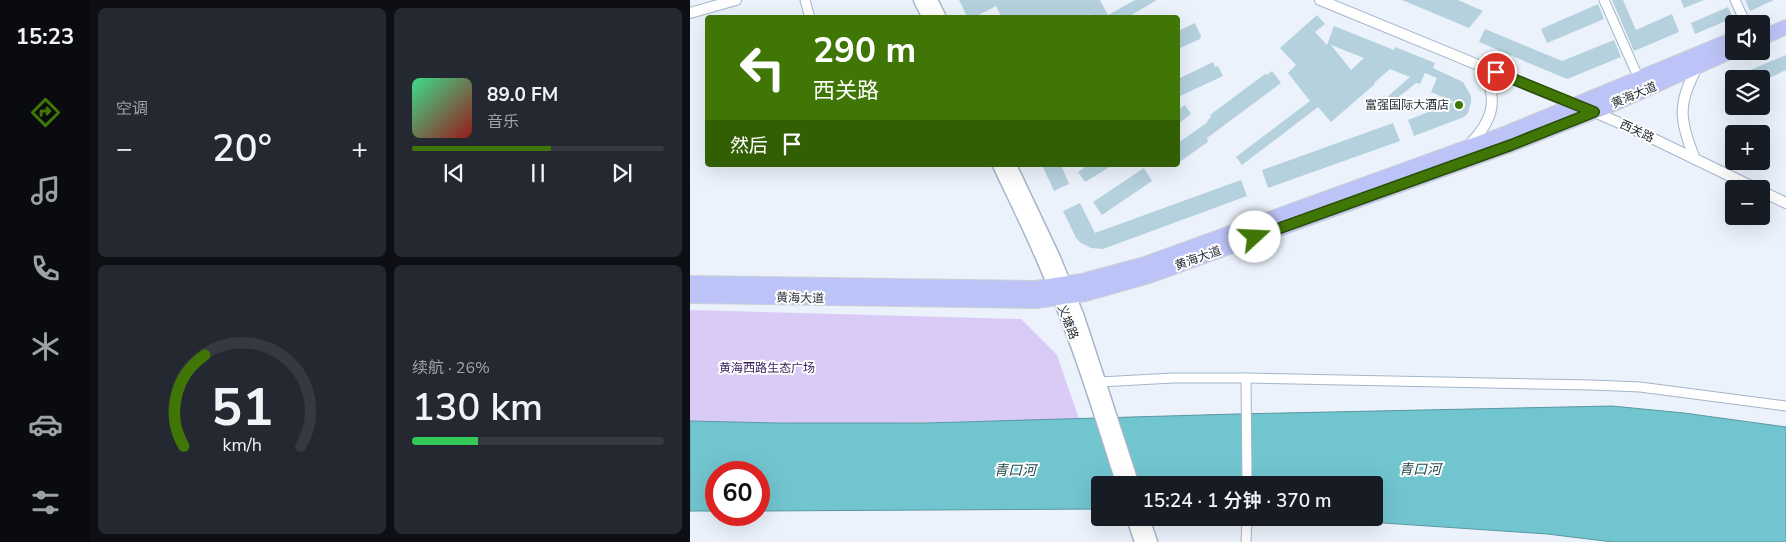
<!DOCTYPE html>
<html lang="zh">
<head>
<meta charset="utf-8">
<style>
	body { margin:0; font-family:"Nunito Sans","Noto Sans SC",sans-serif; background:#242831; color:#f1f3f6; height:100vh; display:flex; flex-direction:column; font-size:19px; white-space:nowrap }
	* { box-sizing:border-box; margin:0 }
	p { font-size:16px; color:#9ea1a6 }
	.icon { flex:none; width:28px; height:28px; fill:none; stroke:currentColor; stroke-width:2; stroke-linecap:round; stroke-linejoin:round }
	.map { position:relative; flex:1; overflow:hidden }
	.details { display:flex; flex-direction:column; gap:8px; padding:8px; background:#0d0f14; width:600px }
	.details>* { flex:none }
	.banner { position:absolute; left:15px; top:15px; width:475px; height:152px; border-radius:5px; box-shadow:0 5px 20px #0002; background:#3f7606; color:#fff; overflow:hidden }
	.buttons { position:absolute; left:1035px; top:15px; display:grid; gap:10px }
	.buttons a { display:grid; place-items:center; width:45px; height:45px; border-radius:5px; background:#171b24; box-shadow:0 5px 20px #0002; font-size:25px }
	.speed { position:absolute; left:15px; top:461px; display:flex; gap:10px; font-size:25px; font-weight:700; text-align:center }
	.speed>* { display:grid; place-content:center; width:65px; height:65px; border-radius:50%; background:#171b24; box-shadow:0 5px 20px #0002; line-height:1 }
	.speed .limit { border:8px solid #d22; background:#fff; color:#111 }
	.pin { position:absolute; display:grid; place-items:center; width:42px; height:42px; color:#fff; margin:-21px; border:2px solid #fff; border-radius:50%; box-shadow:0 1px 5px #0007 }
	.me { position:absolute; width:55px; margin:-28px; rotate:70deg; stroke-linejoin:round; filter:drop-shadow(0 0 4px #0008) }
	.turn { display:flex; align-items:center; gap:18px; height:105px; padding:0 25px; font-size:22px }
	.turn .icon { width:65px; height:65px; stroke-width:2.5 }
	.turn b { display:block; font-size:35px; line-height:42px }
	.then { display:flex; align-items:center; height:48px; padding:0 25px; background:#0003; gap:10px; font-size:19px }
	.big { font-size:38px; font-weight:600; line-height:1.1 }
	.details .widget { flex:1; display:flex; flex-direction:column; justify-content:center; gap:8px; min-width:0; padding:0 18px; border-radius:8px; background:#242831 }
	.details .dial { align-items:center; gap:0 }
	.dial svg { height:130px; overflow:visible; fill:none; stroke:#363941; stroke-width:7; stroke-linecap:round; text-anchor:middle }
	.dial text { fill:#f1f3f6; stroke:none }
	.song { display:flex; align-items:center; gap:15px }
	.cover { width:60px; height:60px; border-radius:8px; background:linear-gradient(135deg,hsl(150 70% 55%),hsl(0 70% 35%)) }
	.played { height:5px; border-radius:2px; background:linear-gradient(90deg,#3f7606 55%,#363941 55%) }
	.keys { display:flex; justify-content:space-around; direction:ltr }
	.heat { display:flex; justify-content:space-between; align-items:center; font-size:28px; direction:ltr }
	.charge { height:8px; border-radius:4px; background:linear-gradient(90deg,#34c759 26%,#363941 0) }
	.details .tiles { flex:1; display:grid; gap:8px; grid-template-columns:repeat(2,1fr) }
	.trip { position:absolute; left:401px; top:476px; width:292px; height:50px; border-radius:5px; background:#171b24; box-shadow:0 5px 20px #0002; font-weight:600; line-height:50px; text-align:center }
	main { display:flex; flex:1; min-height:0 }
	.tab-bar { display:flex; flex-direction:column; width:90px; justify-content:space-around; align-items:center; background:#090b0e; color:#9ea1a6 }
	.tab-bar .icon { width:35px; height:35px }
	.tab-bar .active { color:#3f7606 }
	.tab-bar b { font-size:22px; color:#f1f3f6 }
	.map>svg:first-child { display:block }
	.green { fill:#d9cbf6 }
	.water { fill:#71c5cf; stroke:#5a97a0 }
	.building { fill:#b5d1de; fill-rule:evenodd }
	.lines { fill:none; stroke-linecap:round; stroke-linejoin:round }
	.minor-casing { stroke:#a4b6ca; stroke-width:11 }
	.tertiary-casing { stroke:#a4b6ca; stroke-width:12 }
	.secondary-casing { stroke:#a4b6ca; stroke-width:15 }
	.primary-casing { stroke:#cfd1d2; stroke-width:16 }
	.minor { stroke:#fff; stroke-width:9 }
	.tertiary { stroke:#fff; stroke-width:10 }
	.secondary { stroke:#fff; stroke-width:12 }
	.primary { stroke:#bcc4f7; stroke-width:14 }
	.route-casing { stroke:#294d04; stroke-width:12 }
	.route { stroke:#3f7606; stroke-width:9 }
	.poi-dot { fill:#3f7606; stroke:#fefefe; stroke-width:2 }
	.labels { text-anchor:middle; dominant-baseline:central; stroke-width:4; stroke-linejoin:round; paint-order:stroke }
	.street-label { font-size:12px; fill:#252c34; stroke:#fefefe }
	.poi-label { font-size:12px; fill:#252c34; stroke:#fefefe; text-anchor:end }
	.park-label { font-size:12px; fill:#391b5d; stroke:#fefefe }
	.water-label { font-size:14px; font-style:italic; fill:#20484c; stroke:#fefefe }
</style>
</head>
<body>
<main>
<nav class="tab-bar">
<b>15:23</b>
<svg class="icon active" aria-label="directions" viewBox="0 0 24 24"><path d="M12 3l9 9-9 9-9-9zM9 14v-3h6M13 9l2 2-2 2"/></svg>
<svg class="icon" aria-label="music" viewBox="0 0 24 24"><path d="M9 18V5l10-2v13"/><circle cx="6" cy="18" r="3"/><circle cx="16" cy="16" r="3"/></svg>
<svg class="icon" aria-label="phone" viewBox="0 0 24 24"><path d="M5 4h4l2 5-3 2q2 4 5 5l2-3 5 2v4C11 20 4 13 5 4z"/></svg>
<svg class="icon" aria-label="climate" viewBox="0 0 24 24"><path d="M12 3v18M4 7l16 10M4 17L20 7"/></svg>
<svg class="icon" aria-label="car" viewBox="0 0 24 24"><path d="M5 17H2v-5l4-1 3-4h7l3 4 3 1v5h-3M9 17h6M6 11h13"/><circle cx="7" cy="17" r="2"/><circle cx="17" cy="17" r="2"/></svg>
<svg class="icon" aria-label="filters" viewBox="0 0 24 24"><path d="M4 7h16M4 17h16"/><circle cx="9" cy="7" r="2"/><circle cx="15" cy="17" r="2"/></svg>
</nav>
<section class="details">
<div class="tiles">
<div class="widget"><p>空调</p>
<div class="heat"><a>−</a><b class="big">20°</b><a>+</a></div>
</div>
<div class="widget">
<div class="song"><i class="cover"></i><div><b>89.0 FM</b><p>音乐</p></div></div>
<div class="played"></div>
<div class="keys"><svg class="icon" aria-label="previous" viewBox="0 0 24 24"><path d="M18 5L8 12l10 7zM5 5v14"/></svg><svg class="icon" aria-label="pause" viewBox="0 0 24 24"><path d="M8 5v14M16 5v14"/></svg><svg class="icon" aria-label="next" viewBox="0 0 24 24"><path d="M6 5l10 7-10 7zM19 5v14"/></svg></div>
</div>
<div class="widget dial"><svg viewBox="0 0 100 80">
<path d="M14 69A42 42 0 1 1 86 69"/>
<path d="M14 69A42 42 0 0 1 27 13" stroke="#3f7606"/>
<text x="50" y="56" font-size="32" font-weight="700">51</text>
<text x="50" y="72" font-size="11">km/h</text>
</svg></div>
<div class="widget"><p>续航 · 26%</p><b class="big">130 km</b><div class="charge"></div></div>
</div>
</section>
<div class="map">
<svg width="1096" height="542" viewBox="0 0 1096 542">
	<rect width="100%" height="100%" fill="#ebf2fb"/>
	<path class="green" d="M0,310L331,319L367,355L389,419L160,424L0,421Z"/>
	<path class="water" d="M922,406L994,413L1096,427V542H923L857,534L619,518H685V485H410V509L69,511V472H26V511H0V421L88,423H235L546,414Z"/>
	<g class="building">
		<path d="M269,0H410L418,15L445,0H467L436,18H400L399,14L392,18H312L306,6L283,18H278Z"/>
		<path d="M712,0H768L793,11L779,28Z"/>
		<path d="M922,0H933L946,30L982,14L989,32L944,51Z"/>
		<path d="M991,0H1014L994,8Z"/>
		<path d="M1055,0H1084L1060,11Z"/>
		<path d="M908,4L914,19L857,43L851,29Z"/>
		<path d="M1038,7L1043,18L1005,34L1001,23Z"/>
		<path d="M627,15L635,24L625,32L637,45L644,26L704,50L705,47L745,63L743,68L773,82L781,96V102L778,113L774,117L724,136L718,120L764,102L741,92L747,78L735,73L730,84L726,83L706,99L710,104L705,109L696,98L720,77L700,69L684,83L685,84L641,122L628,107L552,165L546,157L620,101L598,73L606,65L590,48ZM641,45L674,58L661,70Z"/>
		<path d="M505,23L511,36L510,39L488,49V31Z"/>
		<path d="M795,29L872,61L924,40L931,57L877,79L789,42Z"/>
		<path d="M1096,55V70L1071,82V79H1038Z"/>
		<path d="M523,62L525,67L528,66L533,76L488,97V79Z"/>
		<path d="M582,71L591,83L517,138L518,142L488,163V143L518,122L517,121L521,117L520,115L575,74L577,75Z"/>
		<path d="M495,105L501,114L488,124V110Z"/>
		<path d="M703,123L710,141L578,188L572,170Z"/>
		<path d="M352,165H371L379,184L364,191Z"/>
		<path d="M398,165H423L395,182L388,172Z"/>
		<path d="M454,168L462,181L412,215L403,202Z"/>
		<path d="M551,180L557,196L413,249L401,248L391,243L386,238L373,211L390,203L405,233Z"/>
	</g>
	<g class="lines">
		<g class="minor-casing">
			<g id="minor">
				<path d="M115,0L120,18"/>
				<path d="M914,0L949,79"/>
				<path d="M1045,0L1056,24"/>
				<path d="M556,378L557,485"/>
				<path d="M410,382L483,378H556L901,385L950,387L1096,406"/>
				<path d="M556,542L557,518"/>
			</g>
		</g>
		<g class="tertiary-casing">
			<g id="tertiary">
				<path d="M630,0L888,106"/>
				<path d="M0,13L46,0"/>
				<path d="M902,111L941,128L1067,189"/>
				<path d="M778,146C804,120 810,98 790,65"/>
				<path d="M1005,159C989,120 987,103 1008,66"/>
				<path d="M1071,191L1096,203"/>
			</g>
		</g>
		<g class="secondary-casing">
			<g id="secondary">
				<path d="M230,0L239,18"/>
				<path d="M241,0L250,18"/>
				<path d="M309,165C324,197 340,229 354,262C386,334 409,410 433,485"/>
				<path d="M320,165L364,258L388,317L443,485"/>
				<path d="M443,518L451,542"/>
				<path d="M453,518L461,542"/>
			</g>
		</g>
		<g class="primary-casing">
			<g id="primary">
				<path d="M1071,38L1096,27"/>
				<path d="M0,283L346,288L392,281L455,264L817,133L1044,39"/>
				<path d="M0,296L346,301L395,294L459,276L821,145L926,103L1044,50"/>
			</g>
		</g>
		<use href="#minor" class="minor"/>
		<use href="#tertiary" class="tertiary"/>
		<use href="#secondary" class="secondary"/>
		<use href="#primary" class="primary"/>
	</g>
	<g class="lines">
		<g class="route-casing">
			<path id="route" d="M565,237L821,145L904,112L806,72"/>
		</g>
		<use href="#route" class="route"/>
	</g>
	<circle class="poi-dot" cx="769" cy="105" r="5"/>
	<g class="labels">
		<g class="street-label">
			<text transform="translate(944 95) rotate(-23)">黄海大道</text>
			<text transform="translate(947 131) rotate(25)">西关路</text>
			<text transform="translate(508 258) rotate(-20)">黄海大道</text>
			<text transform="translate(110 298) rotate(1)">黄海大道</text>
			<text transform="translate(378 322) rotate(69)">义塘路</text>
		</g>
		<g class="poi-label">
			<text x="759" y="105">富强国际大酒店</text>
		</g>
		<g class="park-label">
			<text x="77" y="368">黄海西路生态广场</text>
		</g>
		<g class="water-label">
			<text x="730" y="469">青口河</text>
			<text x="325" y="470">青口河</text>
		</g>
	</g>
</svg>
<div class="buttons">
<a><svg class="icon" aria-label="sound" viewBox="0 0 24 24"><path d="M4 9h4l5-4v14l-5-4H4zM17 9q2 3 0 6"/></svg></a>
<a><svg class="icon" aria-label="layers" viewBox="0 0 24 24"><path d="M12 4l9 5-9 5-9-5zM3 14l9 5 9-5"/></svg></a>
<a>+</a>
<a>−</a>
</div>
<div class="speed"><div class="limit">60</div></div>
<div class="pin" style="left:806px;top:72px;background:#d93025"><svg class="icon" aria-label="arrive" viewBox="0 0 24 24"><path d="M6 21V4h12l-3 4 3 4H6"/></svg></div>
<svg class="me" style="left:565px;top:237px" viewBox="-20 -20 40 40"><circle r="19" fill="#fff"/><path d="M0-13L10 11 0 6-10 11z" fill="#3f7606"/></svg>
<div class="trip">15:24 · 1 分钟 · 370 m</div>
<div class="banner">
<div class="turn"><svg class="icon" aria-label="left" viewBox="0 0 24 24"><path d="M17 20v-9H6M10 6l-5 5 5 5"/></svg><div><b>290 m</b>西关路</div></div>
<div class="then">然后<svg class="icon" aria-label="arrive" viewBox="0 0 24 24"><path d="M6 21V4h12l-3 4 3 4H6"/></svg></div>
</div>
</div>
</main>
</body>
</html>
